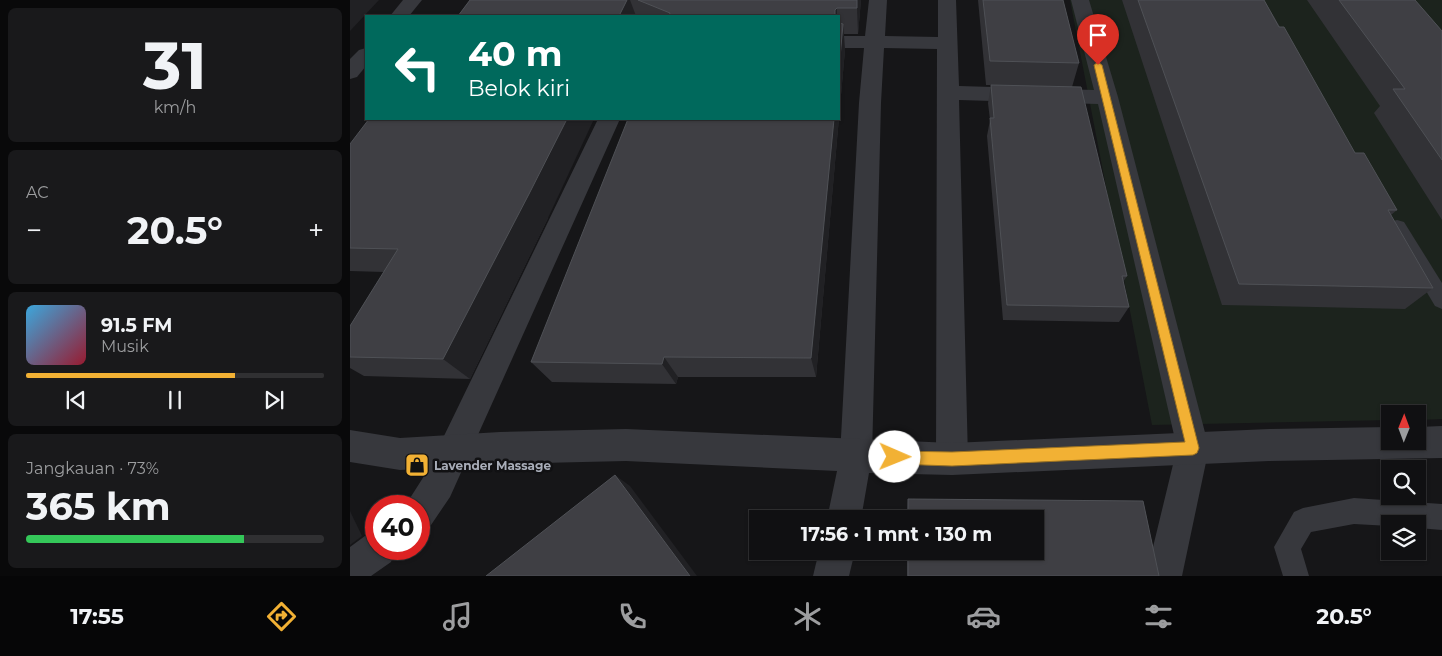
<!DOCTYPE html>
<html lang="id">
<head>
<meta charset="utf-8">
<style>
	body { margin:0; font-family:Montserrat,sans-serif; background:#19191b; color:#f1f3f6; height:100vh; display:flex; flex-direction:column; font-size:19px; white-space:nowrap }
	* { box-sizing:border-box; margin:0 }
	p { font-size:16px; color:#9c9d9f }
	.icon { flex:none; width:28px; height:28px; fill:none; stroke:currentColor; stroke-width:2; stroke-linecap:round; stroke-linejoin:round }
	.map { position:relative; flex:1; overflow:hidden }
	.drawer { display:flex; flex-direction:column; gap:8px; padding:8px; background:#09090a; width:350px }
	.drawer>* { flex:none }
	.hud { position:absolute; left:15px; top:15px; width:475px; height:105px; border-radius:0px; box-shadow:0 1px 4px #0004,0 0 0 1px #303032; background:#00695c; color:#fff; overflow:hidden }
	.needle { width:32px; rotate:1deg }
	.controls { position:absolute; left:1031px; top:405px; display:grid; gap:10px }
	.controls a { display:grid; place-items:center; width:45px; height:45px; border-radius:0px; background:#101012; box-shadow:0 1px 4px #0004,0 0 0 1px #303032; font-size:25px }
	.speed { position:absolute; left:15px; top:495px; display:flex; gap:10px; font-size:25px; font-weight:700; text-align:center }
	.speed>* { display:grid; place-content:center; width:65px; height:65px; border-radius:50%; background:#101012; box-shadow:0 1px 4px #0004,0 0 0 1px #303032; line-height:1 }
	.speed .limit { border:8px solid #d22; background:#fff; color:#111 }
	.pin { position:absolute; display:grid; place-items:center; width:42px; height:42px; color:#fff; margin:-51px -21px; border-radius:50% 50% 50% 0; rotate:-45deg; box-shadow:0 0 5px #0007 }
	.pin .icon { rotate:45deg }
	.me { position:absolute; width:55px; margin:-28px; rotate:91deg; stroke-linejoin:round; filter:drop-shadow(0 0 4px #0008) }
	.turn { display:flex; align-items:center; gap:18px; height:105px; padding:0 20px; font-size:22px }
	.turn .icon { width:65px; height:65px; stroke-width:2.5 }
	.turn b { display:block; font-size:35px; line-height:42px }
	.big { font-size:38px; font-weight:700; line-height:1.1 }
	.drawer .tile { flex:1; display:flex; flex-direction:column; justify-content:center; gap:8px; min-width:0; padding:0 18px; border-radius:8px; background:#19191b }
	.drawer .dial { align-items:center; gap:0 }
	.dial b { font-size:65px; line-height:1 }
	.song { display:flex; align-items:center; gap:15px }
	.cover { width:60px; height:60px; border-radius:8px; background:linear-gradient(135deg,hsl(200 70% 55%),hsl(350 70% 35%)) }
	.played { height:5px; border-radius:2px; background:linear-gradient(90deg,#f2b134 70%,#303032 70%) }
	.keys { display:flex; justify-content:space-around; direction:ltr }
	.heat { display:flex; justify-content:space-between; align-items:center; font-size:28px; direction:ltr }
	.charge { height:8px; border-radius:4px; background:linear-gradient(90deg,#34c759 73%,#303032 0) }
	.trip { position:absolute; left:399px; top:510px; width:295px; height:50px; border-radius:0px; background:#101012; box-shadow:0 1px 4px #0004,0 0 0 1px #303032; font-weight:700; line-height:50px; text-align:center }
	.dock { display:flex; height:80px; justify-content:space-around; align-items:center; background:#060607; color:#9c9d9f }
	.dock .icon { width:35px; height:35px }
	.dock .selected { color:#f2b134 }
	.dock b { font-size:22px; color:#f1f3f6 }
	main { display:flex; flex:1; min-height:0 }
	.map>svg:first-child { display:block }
	.green { fill:#1c231d }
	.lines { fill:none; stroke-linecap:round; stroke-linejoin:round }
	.service { fill:#37383d; fill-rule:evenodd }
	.minor { fill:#37383d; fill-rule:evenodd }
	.tertiary { fill:#37383d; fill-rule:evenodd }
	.wall { fill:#323236 }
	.shaded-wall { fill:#212124 }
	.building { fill:#3f3f44; stroke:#4f5156 }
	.route { fill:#f2b134; stroke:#9d7322 }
	.labels { text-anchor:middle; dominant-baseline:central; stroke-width:5; stroke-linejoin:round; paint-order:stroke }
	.poi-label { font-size:12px; font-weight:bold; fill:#a8adb8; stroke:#111113; text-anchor:start }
</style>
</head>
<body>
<main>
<section class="drawer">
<div class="tile dial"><b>31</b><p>km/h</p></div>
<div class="tile"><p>AC</p>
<div class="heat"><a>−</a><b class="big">20.5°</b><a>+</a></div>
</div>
<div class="tile">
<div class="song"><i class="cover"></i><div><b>91.5 FM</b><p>Musik</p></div></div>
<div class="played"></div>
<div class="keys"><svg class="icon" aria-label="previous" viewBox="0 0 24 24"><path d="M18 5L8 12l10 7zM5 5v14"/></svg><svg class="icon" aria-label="pause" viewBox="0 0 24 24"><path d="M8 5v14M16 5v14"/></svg><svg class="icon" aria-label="next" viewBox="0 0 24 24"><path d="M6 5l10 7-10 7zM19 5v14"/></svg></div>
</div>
<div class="tile"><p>Jangkauan · 73%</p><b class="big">365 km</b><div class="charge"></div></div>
</section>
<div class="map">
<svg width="1092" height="576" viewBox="0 0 1092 576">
	<rect width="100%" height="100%" fill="#161618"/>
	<path class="green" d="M720,0H1092V419L1068,420V414H1040V420L802,425Z"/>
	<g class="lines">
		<g class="service">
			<path d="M1047,220L1054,222L1092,283V309L1085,306L1038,227L1040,222Z"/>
			<path d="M1004,498L1092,504V530L1068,528V524H1040V526L1004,524L961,532L951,549L959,576H933L924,547L944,512L953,508Z"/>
		</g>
		<g class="minor">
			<path d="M53,0H72L59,16H40Z"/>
			<path d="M519,0H537L535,36L588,37V0H606L609,86L744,90L721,0H739L768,97L859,448L832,576H796L827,448L748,104L609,100L618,459L614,470L602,475L590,470L586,459L587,49L534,48L531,103L522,456L518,467L506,472L494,467L490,456L509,103L514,48H489V36H515Z"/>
			<path d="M16,48V66L7,77L0,79V59L9,50Z"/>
			<path d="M248,119H270L100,497L81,525L69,530V506H55L76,473Z"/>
			<path d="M26,532V549H46L41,562L21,576H0V547L15,536Z"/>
		</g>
		<g class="tertiary">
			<path d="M1092,426V458L919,461L602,475L519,473L511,519H477L487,471L276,461L150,464L50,470L0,462V430L50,438L150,432L276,429L602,443L919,429L1040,427V441H1068V427Z"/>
			<path d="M469,551H505L499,576H463Z"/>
		</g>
	</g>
	<g class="wall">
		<path d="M120,0H511L508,34H494L495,50L466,377H328L326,384L202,382L181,362L489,119V16H108Z"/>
		<path d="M628,0H713L729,63L722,87L777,276L773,282L779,307L769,322L653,320L637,136L640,120L638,103L641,85H636Z"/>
		<path d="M772,0H914L1005,153L1047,210L1041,215L1083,288L1055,309L872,305Z"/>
		<path d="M957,0H1065L1092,31V220L1024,113L1030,106Z"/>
		<path d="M0,144L198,218L120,379L14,376L0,368V326L34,272L0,271Z"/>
		<path d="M558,499L793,501L809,576H557V551H685V519H557Z"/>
	</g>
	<g class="shaded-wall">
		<path d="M0,0H29L0,31Z"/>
		<path d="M277,0H280L286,16H269Z"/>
		<path d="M507,0H511L508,34L507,8Z"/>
		<path d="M487,8V16H485V10Z"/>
		<path d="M493,24L495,50L466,377L461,358L484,119H489V69Z"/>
		<path d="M217,119H244L198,218L120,379L93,359Z"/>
		<path d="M314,357L328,377L326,384L312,364Z"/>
		<path d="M265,475L280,486L347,576H340Z"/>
		<path d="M0,511L12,536L0,545Z"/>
	</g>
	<g class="building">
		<path d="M120,0H277L269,16H108Z"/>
		<path d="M288,0H507V8H487L485,10V16H319L320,13Z"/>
		<path d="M633,0H713L729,63L640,61Z"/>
		<path d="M788,0H914L929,27H934L1005,153H1014L1047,210H1038L1083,288L889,284Z"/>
		<path d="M989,0H1065L1092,31V160L1043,89H1055Z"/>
		<path d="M489,23L493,24L489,69Z"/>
		<path d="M641,85L731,87L777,276H772L779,307L657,305L640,118H644Z"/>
		<path d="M19,119H217L179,194L93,359L0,357V326L48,249L0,248V144Z"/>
		<path d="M278,119H484L461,358L314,357L312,364L181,362Z"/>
		<path d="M265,475L340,576H136Z"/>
		<path d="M558,499L793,501L809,576H558V551H685V519H558Z"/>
	</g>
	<path class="route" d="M748,62L752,65L849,448L847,453L843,455L602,466L545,464L540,462L538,457L540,453L545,451L602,452L835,442L744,65Z"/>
	<defs>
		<g id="shop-square" transform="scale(1.25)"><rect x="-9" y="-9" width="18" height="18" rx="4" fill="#f2b134" stroke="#111113"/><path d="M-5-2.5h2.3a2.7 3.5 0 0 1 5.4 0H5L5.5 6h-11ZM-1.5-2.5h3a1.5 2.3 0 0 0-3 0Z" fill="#111"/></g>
	</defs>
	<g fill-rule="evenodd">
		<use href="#shop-square" x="67" y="465"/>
	</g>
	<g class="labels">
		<g class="poi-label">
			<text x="84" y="465">Lavender Massage</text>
		</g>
	</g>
</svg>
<div class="controls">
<a><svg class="needle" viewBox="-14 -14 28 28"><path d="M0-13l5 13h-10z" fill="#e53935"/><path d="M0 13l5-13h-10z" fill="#9c9d9f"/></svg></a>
<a><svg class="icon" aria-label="search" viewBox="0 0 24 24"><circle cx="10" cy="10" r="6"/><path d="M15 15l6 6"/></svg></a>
<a><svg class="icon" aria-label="layers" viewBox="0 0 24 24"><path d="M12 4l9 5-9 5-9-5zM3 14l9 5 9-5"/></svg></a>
</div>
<div class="speed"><div class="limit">40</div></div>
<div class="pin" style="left:748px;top:65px;background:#d93025"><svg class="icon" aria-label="arrive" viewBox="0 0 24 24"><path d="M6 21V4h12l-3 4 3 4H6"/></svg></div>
<svg class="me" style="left:545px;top:457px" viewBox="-20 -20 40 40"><circle r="19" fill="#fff"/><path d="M0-13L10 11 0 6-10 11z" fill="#f2b134"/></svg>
<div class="trip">17:56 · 1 mnt · 130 m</div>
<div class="hud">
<div class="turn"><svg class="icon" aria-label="left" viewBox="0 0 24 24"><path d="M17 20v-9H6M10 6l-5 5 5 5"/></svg><div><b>40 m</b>Belok kiri</div></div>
</div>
</div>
</main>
<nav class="dock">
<b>17:55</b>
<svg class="icon selected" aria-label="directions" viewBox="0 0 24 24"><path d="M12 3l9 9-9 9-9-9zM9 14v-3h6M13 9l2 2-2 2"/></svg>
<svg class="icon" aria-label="music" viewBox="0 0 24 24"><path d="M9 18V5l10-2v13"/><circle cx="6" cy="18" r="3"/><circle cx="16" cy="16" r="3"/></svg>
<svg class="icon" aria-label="phone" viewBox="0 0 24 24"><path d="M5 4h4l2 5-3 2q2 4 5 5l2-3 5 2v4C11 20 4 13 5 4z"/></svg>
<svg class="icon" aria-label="climate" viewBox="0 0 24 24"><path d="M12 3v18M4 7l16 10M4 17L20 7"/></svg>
<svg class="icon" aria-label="car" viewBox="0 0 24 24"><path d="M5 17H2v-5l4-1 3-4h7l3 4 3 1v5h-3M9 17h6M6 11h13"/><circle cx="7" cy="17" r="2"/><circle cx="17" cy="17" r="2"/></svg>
<svg class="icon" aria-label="filters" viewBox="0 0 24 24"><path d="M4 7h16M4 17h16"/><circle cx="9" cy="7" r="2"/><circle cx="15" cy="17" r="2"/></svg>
<b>20.5°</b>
</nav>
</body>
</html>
